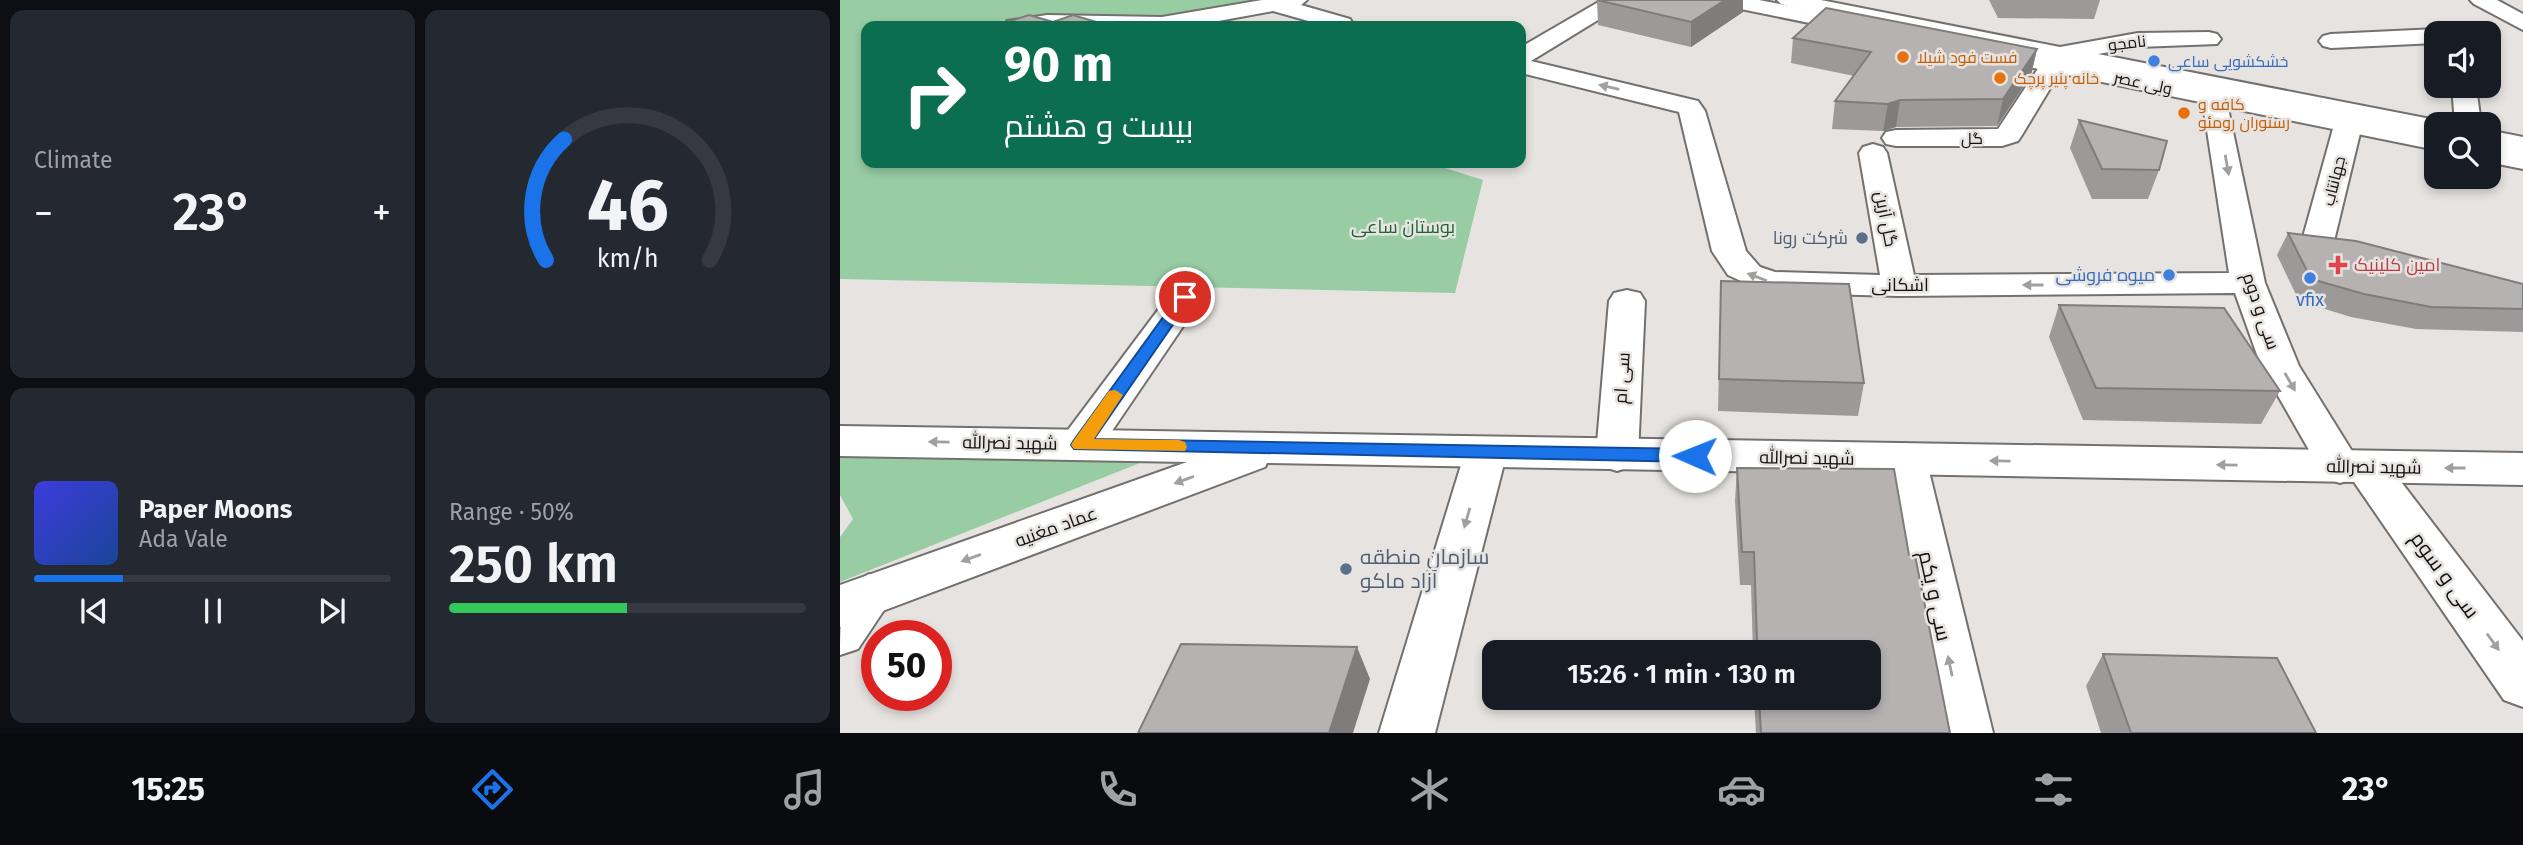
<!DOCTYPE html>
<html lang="en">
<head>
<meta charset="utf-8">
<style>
	body { margin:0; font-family:"Fira Sans",Cairo,sans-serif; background:#242831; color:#f1f3f6; height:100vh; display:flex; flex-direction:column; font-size:26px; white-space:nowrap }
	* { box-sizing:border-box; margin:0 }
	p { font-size:23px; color:#9ea1a6 }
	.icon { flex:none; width:38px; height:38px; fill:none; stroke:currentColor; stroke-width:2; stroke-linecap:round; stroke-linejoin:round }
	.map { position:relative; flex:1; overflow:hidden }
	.panel { display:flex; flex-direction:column; gap:10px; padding:10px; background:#0d0f14; width:840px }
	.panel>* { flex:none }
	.guide { position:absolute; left:21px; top:21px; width:665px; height:147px; border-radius:14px; box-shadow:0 4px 10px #0003; background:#0b6e4f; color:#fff; overflow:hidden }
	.buttons { position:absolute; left:1584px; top:21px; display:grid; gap:14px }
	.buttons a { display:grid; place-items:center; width:77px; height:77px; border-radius:14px; background:#171b24; box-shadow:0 4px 10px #0003; font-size:35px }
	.speed { position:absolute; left:21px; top:620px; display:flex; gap:14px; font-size:35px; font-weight:700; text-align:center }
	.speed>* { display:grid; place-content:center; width:91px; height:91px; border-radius:50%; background:#171b24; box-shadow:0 4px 10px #0003; line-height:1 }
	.speed .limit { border:10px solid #d22; background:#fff; color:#111 }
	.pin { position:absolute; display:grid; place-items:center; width:60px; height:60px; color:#fff; margin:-30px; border:4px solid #fff; border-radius:50%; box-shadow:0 2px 7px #0007 }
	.me { position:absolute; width:77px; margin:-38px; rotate:271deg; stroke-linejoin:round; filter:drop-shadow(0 0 5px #0008) }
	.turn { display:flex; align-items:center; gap:24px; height:147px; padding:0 28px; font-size:32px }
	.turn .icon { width:91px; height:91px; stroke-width:2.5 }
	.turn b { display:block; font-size:49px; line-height:60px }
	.big { font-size:52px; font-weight:600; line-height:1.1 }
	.panel .widget { flex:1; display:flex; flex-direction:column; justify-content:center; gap:10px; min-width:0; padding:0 24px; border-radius:14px; background:#242831 }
	.panel .dial { align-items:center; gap:0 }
	.dial svg { height:182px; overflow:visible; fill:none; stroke:#363941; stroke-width:7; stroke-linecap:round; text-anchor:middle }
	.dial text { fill:#f1f3f6; stroke:none }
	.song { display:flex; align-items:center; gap:21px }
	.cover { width:84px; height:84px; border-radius:10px; background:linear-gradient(135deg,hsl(240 70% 55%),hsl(220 70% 35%)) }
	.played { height:7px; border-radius:4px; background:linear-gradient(90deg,#1a73e8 25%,#363941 25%) }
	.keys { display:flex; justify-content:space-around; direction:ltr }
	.heat { display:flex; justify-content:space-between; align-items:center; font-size:38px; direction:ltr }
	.charge { height:10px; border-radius:5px; background:linear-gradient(90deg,#34c759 50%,#363941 0) }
	.panel .tiles { flex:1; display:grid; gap:10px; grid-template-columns:repeat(2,1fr) }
	.trip { position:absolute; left:642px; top:640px; width:399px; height:70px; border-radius:14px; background:#171b24; box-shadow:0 4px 10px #0003; font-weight:600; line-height:70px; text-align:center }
	.dock { display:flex; height:112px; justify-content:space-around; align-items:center; background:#090b0e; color:#9ea1a6 }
	.dock .icon { width:49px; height:49px }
	.dock .active { color:#1a73e8 }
	.dock b { font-size:32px; color:#f1f3f6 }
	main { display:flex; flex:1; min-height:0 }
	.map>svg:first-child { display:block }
	.green { fill:#98cda4 }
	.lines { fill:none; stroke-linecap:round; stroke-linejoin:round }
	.minor-casing { stroke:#73716f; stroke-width:4 }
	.major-casing { stroke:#73716f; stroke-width:4 }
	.minor { fill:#fff; fill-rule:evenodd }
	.major { fill:#fff; fill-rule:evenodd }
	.wall { fill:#9d9998 }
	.shaded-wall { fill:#7f7d7c }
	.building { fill:#b6b2b1; stroke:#7f7d7c; stroke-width:2 }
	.oneway { fill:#a0a09f }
	.route { fill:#1a73e8; stroke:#114b97; stroke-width:2 }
	.slow { fill:#f59e0b }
	.food-dot { fill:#e8710a; stroke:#e6e3e0; stroke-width:2.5 }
	.shop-dot { fill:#3f7fe0; stroke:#e6e3e0; stroke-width:2.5 }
	.service-dot { fill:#5c6f8a; stroke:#e6e3e0; stroke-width:2.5 }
	.health-dot { fill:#e0444e; stroke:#e6e3e0; stroke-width:2.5 }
	.labels { text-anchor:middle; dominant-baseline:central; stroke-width:5; stroke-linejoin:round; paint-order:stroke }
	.far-street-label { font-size:16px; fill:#121110; stroke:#e6e3e0 }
	.far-food-label { font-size:16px; fill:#c56008; stroke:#e6e3e0; text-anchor:start }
	.far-shop-label { font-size:16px; fill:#366cbe; stroke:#e6e3e0; text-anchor:start }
	.street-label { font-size:18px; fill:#121110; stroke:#e6e3e0 }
	.park-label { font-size:18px; fill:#1b6435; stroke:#e6e3e0 }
	.service-label { font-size:18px; fill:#4e5e75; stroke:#e6e3e0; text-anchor:end }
	.health-label { font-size:18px; fill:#be3a42; stroke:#e6e3e0; text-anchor:start }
	.shop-label { font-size:18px; fill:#366cbe; stroke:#e6e3e0; text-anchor:end }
	.near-service-label { font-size:21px; fill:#4e5e75; stroke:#e6e3e0; text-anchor:start }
	.near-street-label { font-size:21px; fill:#121110; stroke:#e6e3e0 }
</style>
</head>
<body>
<main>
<section class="panel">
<div class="tiles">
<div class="widget"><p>Climate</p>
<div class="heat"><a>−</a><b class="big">23°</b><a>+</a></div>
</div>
<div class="widget dial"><svg viewBox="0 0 100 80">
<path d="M14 69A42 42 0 1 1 86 69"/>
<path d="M14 69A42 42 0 0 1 22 16" stroke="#1a73e8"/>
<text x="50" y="56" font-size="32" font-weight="700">46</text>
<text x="50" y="72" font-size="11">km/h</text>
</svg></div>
<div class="widget">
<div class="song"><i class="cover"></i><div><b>Paper Moons</b><p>Ada Vale</p></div></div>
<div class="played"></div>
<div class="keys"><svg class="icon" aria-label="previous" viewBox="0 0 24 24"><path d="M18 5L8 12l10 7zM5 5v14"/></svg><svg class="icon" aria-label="pause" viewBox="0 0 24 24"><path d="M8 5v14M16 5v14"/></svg><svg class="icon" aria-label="next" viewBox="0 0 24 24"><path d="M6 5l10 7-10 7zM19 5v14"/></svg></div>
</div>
<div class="widget"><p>Range · 50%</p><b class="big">250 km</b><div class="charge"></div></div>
</div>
</section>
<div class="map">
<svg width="1683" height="733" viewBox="0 0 1683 733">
	<rect width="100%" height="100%" fill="#e6e3e0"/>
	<g class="green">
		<path d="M0,0H445L309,22L211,15L174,18L142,26H26V163H589L643,180L615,293L0,279Z"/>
		<path d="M0,454L310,459L0,582V537L13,519L0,495Z"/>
	</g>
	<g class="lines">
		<g class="minor-casing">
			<g id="minor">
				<path d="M422,0H467L461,5L510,19L513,24L512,26H486L433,11L351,26H164L167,21L207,15L322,17Z"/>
				<path d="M762,0H788L784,4L691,61L858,101L865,111L906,251L920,267L935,272L1040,275L1019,153L1023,147L1033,144L1043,147L1047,153L1074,275L1389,273L1362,98L1366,93L1371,91L1226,62L1182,135L1178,141L1162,146H1056L1046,144L1042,138L1046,132L1056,130L1158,129L1205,58L948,6L941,4L937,0H981L1220,47L1298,33L1369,32L1377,34L1381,39L1377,44L1298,47L1258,54L1606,122L1607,124H1596V136L1519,121L1522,125L1495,237L1490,244L1479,247L1468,244L1463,237L1494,125L1498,119L1504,118L1385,94L1425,283L1459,366L1515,456L1527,452L1542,457L1683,641V707L1664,700L1512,479L1500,483L1485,478L1421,366L1395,293L1059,296L944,293L918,289L888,275L872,251L839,112L681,73V47Z"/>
				<path d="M1630,0H1657L1683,14V30L1634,4Z"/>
				<path d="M1596,29L1606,33H1596V43L1491,48L1483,46L1479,41L1483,36L1491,34Z"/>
				<path d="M1612,86H1636L1641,124H1615Z"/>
				<path d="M1648,130L1683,137V153L1648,146Z"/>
				<path d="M345,286L357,290L363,297L255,456L240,460L225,456L219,445L225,434L333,290Z"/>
				<path d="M787,290L800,293L805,301L798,455L792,466L777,471L762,466L756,455L769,301L774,293Z"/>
				<path d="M646,437L661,441L667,452L595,733H539L625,452L631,441Z"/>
				<path d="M1065,443L1080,448L1086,459L1153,733H1097L1044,459L1050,448Z"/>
				<path d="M29,574L46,580L54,595L18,649L0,655C0,618 0,589 29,574Z"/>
			</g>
		</g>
		<g class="major-casing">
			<g id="major">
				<path d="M875,0H919L1028,21L1036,23L1039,28L1036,33L1028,35L886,6L879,4Z"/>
				<path d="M1142,44L1596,134V150L1134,56L1130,51L1134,46Z"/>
				<path d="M1648,145L1683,151V169L1648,162Z"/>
				<path d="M0,426L1683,453V485L427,463L425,467L0,627V585L347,462L0,456Z"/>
			</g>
		</g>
		<use href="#minor" class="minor"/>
		<use href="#major" class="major"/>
	</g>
	<g class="wall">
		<path d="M757,0L903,12L851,47L758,25Z"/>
		<path d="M1149,0H1260L1254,19L1158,18Z"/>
		<path d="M953,38L1197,49L1191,75L1157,126L1056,127L1043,131L992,129L995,101L1014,76L951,63Z"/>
		<path d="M1239,120L1319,170L1308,199H1252L1230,148Z"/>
		<path d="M1448,233L1683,284V332L1576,329L1511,317L1459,301L1437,255Z"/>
		<path d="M881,281L1024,383L1018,416L878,411Z"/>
		<path d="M1219,305L1440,391L1421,424L1243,420L1209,337Z"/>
		<path d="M897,468L1069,555L1110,733H916L914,698H1029V653H913L911,585H900L895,501Z"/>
		<path d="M1263,654L1476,733H1261L1246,686Z"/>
	</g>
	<g class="shaded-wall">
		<path d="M885,0H903V12L851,47V22Z"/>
		<path d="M1197,49L1191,75L1157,126L1163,99Z"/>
		<path d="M1060,100L1056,127L1043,131L1048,104Z"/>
		<path d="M517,647L530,679L513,733H489Z"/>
	</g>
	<g class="building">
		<path d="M757,0H885L851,22Z"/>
		<path d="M986,8L1197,49L1163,99L1060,100L1048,104L995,101L1031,52L953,38Z"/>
		<path d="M189,15L213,22L233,15L270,26H155Z"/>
		<path d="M1239,120L1327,141L1319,170L1262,169Z"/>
		<path d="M1448,233L1516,241L1683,284V309L1591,307L1524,294L1471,279Z"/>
		<path d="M881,281L1009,284L1024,383L879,379Z"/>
		<path d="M1219,305L1384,308L1440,391L1256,388Z"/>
		<path d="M897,468L1054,469L1069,555H1075L1110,733H921L919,698H1029V653H927L930,648L917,640L914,552H902Z"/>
		<path d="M341,644L517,647L489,733H298Z"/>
		<path d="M1263,654L1437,658L1476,733H1291Z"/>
	</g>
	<defs><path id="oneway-solid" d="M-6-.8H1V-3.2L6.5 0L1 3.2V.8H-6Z" transform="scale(1.75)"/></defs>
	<g class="oneway">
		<use href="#oneway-solid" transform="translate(769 87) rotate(-167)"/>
		<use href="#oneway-solid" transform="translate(1387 165) rotate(80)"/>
		<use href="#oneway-solid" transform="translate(917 277) rotate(-159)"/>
		<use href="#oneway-solid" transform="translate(1193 285) rotate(180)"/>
		<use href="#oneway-solid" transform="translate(1450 382) rotate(60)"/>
		<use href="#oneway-solid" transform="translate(99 442) rotate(-179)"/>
		<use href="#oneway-solid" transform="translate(1160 461) rotate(-179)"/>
		<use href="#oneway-solid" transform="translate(1387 465) rotate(-179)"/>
		<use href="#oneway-solid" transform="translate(1615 468) rotate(-180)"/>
		<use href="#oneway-solid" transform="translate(344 480) rotate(160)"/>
		<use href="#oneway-solid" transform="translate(627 518) rotate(106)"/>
		<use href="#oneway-solid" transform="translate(131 558) rotate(160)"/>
		<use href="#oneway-solid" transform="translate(1653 642) rotate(54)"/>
		<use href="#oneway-solid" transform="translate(1110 666) rotate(-102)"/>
	</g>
	<path class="route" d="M345,293L352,297L254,439L855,449L862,451L864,456L862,460L855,462L234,449L231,445L234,440L340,294Z"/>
	<path class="slow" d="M275,390L283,395L254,439L339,440L345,442L347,447L345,451L234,449L231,445L234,440L269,391Z"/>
	<g class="food-dot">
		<circle cx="1063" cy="57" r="7"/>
		<circle cx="1160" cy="78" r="7"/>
		<circle cx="1344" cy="113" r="7"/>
	</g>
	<g class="shop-dot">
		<circle cx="1314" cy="61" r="7"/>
		<circle cx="1329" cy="275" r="7"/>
		<circle cx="1470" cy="278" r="7"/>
	</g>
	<g class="service-dot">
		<circle cx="1022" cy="238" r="7"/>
		<circle cx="506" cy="569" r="7"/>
	</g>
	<path class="health-dot" d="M1494.5 254.5h7v7h7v7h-7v7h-7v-7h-7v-7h7z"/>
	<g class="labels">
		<g class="far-street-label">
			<text transform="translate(1287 43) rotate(-7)">نامجو</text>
			<text transform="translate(1303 83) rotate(12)">ولی عصر</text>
			<text x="1132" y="138">گل</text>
			<text transform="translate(1494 181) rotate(-76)">جهانتاب</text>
		</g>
		<g class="far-food-label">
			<text x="1077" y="57">فست فود شیلا</text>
			<text x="1174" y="78">خانه پنیر پرچک</text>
			<text x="1358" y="104">کافه و<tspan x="1358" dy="18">رستوران رومئو</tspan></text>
		</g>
		<g class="far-shop-label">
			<text x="1328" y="61">خشکشویی ساعی</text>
		</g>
		<g class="street-label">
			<text transform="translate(1046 219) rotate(79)">گل آزین</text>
			<text x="1060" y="285">اشکانی</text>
			<text transform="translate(1421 311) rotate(71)">سی و دوم</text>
			<text transform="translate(782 378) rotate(-86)">سی ام</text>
			<text transform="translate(170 443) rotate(1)">شهید نصرالله</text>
			<text transform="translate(967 458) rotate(1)">شهید نصرالله</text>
			<text transform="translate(1534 467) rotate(1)">شهید نصرالله</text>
			<text transform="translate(216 527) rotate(-20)">عماد مغنیه</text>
		</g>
		<g class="park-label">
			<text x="563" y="227">بوستان ساعی</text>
		</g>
		<g class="service-label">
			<text x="1008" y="238">شرکت رونا</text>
		</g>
		<g class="health-label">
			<text x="1514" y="265">امین کلینیک</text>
		</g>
		<g class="shop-label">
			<text x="1315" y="275">میوه فروشی</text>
			<text x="1470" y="300" text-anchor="middle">vfix</text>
		</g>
		<g class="near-service-label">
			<text x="520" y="557">سازمان منطقه<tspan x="520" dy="24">آزاد ماکو</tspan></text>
		</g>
		<g class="near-street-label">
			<text transform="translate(1605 575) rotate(54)">سی و سوم</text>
			<text transform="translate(1095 596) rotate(78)">سی و یکم</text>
		</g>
	</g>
</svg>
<div class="buttons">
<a><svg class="icon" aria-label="sound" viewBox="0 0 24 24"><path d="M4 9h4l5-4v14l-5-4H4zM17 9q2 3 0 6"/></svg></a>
<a><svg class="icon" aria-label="search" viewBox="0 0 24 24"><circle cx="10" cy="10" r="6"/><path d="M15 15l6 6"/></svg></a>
</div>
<div class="speed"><div class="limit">50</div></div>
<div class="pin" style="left:345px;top:297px;background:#d93025"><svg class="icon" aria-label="arrive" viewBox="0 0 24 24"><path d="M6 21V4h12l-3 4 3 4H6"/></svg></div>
<svg class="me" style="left:855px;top:456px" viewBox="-20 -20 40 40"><circle r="19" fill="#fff"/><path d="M0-13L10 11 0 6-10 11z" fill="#1a73e8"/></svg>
<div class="trip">15:26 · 1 min · 130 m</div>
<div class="guide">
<div class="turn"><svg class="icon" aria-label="right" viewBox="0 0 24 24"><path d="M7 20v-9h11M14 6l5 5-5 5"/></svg><div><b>90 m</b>بیست و هشتم</div></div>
</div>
</div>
</main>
<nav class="dock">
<b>15:25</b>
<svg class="icon active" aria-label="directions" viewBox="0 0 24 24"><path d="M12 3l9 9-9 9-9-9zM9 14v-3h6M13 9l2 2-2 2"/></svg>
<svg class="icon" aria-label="music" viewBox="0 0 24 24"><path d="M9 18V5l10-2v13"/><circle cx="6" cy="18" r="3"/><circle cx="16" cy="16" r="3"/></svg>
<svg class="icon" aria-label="phone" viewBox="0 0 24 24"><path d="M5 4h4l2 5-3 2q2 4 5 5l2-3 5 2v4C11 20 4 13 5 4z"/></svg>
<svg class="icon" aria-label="climate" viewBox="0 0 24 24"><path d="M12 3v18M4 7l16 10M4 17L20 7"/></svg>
<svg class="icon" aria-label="car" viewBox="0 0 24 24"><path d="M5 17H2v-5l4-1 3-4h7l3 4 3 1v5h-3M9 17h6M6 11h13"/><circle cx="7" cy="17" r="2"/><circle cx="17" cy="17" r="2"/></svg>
<svg class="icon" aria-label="filters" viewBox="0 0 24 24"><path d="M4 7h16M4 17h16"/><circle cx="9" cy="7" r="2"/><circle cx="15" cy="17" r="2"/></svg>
<b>23°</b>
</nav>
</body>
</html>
